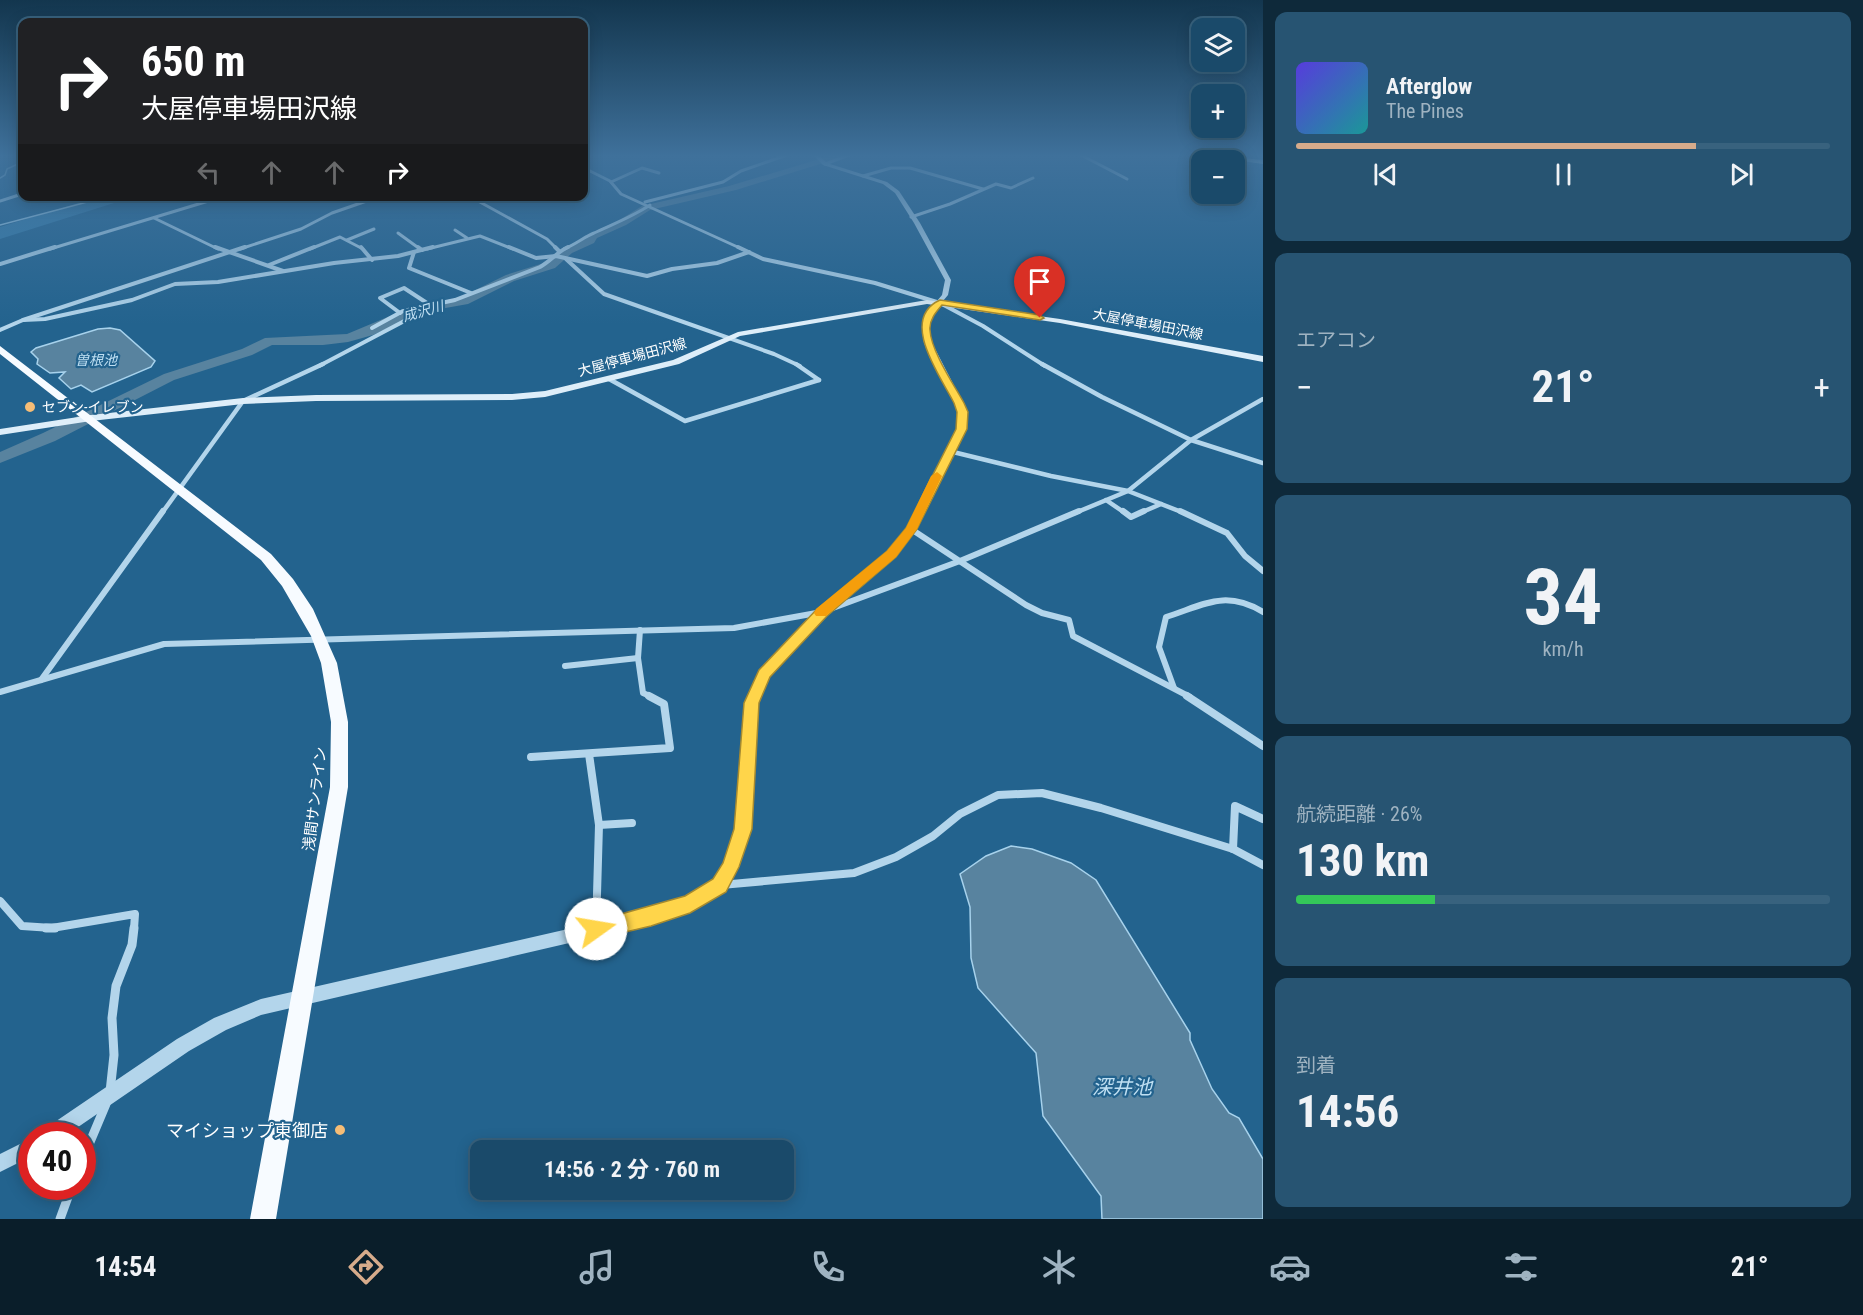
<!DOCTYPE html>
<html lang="ja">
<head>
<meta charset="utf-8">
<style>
	body { margin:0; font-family:"Roboto Condensed","Noto Sans JP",sans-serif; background:#275472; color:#f1f3f6; height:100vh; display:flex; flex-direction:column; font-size:22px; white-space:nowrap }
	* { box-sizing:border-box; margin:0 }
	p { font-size:20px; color:#9fb3c1 }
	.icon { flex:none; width:33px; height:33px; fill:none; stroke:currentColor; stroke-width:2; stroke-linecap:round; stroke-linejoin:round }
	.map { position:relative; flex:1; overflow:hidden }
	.sheet { display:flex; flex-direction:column; gap:12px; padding:12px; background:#0e293a; width:600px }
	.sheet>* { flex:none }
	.hud { position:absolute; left:18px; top:18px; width:570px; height:183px; border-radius:12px; box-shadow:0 3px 15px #0003,0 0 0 2px #38627e; background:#202124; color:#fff; overflow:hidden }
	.tools { position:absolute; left:1191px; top:18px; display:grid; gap:12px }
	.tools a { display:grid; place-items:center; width:54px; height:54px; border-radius:12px; background:#1a4a6a; box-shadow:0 3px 15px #0003,0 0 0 2px #38627e; font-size:30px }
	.speed { position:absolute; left:18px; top:1122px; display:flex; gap:12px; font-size:30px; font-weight:700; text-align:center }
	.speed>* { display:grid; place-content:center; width:78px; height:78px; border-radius:50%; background:#1a4a6a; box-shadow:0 3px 15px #0003,0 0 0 2px #38627e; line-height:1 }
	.speed .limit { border:9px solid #d22; background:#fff; color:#111 }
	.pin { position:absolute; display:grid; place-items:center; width:51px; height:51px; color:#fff; margin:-62px -26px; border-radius:50% 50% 50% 0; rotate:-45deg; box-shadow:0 0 6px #0007 }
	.pin .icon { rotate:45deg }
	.me { position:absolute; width:66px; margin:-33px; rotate:77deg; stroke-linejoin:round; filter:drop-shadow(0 0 4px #0008) }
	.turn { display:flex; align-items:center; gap:21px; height:126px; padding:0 24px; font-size:27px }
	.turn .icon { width:78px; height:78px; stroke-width:2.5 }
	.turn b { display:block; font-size:42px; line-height:51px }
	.lanes { display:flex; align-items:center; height:57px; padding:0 24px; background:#0003; justify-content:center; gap:30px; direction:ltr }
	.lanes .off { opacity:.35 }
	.big { font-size:45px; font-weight:700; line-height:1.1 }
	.sheet .tile { flex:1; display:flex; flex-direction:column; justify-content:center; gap:9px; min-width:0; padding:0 21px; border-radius:12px; background:#275472 }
	.sheet .dial { align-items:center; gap:0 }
	.dial b { font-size:78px; line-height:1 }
	.song { display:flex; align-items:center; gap:18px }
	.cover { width:72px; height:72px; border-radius:9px; background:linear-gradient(135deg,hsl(250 70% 55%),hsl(180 70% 35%)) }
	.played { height:6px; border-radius:3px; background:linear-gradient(90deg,#d6ab8b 75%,#38627e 75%) }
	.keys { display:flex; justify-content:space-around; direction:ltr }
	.heat { display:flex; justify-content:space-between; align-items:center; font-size:33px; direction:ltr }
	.charge { height:9px; border-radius:4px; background:linear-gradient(90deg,#34c759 26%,#38627e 0) }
	.trip { position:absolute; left:470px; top:1140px; width:324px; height:60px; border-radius:12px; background:#1a4a6a; box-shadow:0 3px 15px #0003,0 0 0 2px #38627e; font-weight:700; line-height:60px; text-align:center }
	.menu { display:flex; height:96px; justify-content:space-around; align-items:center; background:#0a1e2a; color:#9fb3c1 }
	.menu .icon { width:42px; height:42px }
	.menu .active { color:#d6ab8b }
	.menu b { font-size:27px; color:#f1f3f6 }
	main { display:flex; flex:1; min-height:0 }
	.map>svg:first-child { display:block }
	.green { fill:#377eab }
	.water { fill:#58839f; stroke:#a7d2ec; stroke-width:1.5 }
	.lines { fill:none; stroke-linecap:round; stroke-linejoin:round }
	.stream { stroke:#a7d2ec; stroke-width:1.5 }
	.river { fill:#58839f; fill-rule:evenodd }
	.minor-far5 { stroke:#b3d5eb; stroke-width:3 }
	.minor-far4 { stroke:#b3d5eb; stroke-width:4 }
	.minor-far3 { stroke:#b3d5eb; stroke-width:4.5 }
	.minor-far2 { stroke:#b3d5eb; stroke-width:6 }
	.minor-far1 { stroke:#b3d5eb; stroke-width:8 }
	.minor { stroke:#b3d5eb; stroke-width:9 }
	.tertiary { fill:#b3d5eb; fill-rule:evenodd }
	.secondary { fill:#deeef9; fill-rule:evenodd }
	.primary { fill:#f7fbff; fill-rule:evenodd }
	.trunk { fill:#fbfdff; fill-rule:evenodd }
	.route { fill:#ffd54a; stroke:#a68a30; stroke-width:1.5 }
	.slow { fill:#f59e0b }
	.poi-dot { fill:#f6bd76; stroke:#23638e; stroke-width:2 }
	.labels { text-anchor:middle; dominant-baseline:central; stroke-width:4.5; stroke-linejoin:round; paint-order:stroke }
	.far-water-label { font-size:14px; font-style:italic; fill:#bfdff2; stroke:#23638e }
	.far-street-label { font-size:14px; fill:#fff; stroke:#23638e }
	.far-poi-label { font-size:14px; fill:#fff; stroke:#23638e; text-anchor:start }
	.street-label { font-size:15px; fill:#fff; stroke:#23638e }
	.near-poi-label { font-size:18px; fill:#fff; stroke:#23638e; text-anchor:end }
	.near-water-label { font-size:20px; font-style:italic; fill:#bfdff2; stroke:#23638e }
</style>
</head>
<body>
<main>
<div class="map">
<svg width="1263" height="1219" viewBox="0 0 1263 1219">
	<rect width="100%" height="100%" fill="#23638e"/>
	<path class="green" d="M98,197H133L0,239V227Z"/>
	<g class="water">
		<path d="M110,328L120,330L155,361L151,367L92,392L81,385L71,389L59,378L65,372L50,373L37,364L38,359L31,352L36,348L98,329Z"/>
		<path d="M1011,846L1032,849L1071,863L1096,880L1190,1033V1040L1212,1089L1229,1113L1239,1118L1263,1159V1219H1102L1101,1196L1043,1116L1036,1053L978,988L971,958L970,907L960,874L986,856Z"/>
	</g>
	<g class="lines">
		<g class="stream">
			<path d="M0,178L5,175L7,169L22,162"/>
			<path d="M0,225L110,196"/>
		</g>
		<path class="river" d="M833,155H849L736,190L650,210L626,225L597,238L594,243L572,253L555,268L514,281L468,304L423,312L373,335L348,342L323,345H272L252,355L174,380L55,441L0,463V452L43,433L164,374L242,349L265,338L347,334L414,306L459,298L506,275L547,262L564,247L586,239L589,234L618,221L642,206L729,186Z"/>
		<g class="minor-far5">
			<path d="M1081,155L1127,179"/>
			<path d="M825,164L849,155"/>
			<path d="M584,168L610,181L621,194L742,249"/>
			<path d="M863,176L891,168H910L983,189"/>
			<path d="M611,182L642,168L659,173"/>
			<path d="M469,196L547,239L557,249"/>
			<path d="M0,201L22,194"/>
			<path d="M645,202L723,182L741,171L787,155"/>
			<path d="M911,217L950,204L996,184L1011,188L1033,178"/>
			<path d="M154,218L218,249"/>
			<path d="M455,230L467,238"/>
			<path d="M398,233L420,249"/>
			<path d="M347,240L374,229"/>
			<path d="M50,249L225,196"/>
			<path d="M240,249L301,229L332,213L381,196"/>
			<path d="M310,249L340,237L363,249"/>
			<path d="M427,249L480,236L513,249"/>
			<path d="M564,249C576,244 584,237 594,233C613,224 632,217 650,205"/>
		</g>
		<g class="minor-far4">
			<path d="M215,247L283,271"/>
			<path d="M361,247L372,260"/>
			<path d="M418,247L422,250"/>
			<path d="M509,247L536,258L556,256L647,276L672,269L717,263L749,252"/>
			<path d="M555,247L559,251"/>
			<path d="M738,247L763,259L875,283L940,303L983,326L1045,366"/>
			<path d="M414,252L409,268L471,293"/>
			<path d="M566,259L604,294L774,354L800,366"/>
			<path d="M0,264L55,247"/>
			<path d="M269,265L314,247"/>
			<path d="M400,313L380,298L404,288L430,305"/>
			<path d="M23,320L45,319L132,300L175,284L218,282L334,263L398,256L433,247"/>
			<path d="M372,328L403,311"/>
			<path d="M0,330L23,320L245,247"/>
			<path d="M319,366L410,318L408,310L455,300L540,267C551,261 557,252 568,247"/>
		</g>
		<g class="minor-far3">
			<path d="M796,364L819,380"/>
			<path d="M1042,364L1102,397L1191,440L1263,463"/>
			<path d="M609,379L685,421L819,380"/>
			<path d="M949,451L1051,476L1128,491L1184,513"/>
			<path d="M1106,500L1125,513"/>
			<path d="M162,513L243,401L323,364"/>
			<path d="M1075,513L1128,491L1191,440L1263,399"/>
			<path d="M1140,513L1161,504"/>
		</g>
		<g class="minor-far2">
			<path d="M1123,511L1131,517L1144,511"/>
			<path d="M1180,511L1227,533L1245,556L1263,571"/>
			<path d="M911,529L1026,605L1042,613L1069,620L1073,636L1190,697"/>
			<path d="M640,630L638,658L643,693L652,697"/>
			<path d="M565,666L638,658"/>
			<path d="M41,680L163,511"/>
			<path d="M1174,688L1159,647L1166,617C1204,605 1225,589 1263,612"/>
			<path d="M0,692L164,644L734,628L822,612L960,561L1079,511"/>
		</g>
		<g class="minor-far1">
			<path d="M1187,696L1263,746"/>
			<path d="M589,754L599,825L596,929"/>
			<path d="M531,757L670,748L664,704L649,696"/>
			<path d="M599,825L632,823"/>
			<path d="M1233,849L1235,806L1263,819"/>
			<path d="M721,885L854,873L896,857L933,836L960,814L998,795L1042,793L1101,808L1233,849L1263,865"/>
			<path d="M0,901L22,926L52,928L135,914L134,929"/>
		</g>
		<g class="minor">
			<path d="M46,928H55"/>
			<path d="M110,1092L114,1055L112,1018L116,986L132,945L134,928"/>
			<path d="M82,1161L106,1104"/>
			<path d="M60,1219L72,1186"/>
		</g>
		<g class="tertiary">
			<path d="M813,155H818L827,163L887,182L899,191L920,223L951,280L948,295L932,314L928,329L932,343L963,403L966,412L965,429L916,529L895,556L826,615L769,677L757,703L750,829L737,867L725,891L695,909L651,924L261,1015L226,1030L189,1051L65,1136H41L43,1130L177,1039L214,1018L261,999L651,910L686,898L715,881L724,865L736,829L745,703L760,671L818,609L889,552L907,528L957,429L958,412L955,403L924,343L922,329L926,314L942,295L945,280L914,223L895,193L883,184L823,165Z"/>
			<path d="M32,1138V1156L0,1172V1154Z"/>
		</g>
		<path class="secondary" d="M927,300L1060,319L1263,356V362L1060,323L927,304L740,336L679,364L545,397L512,400L316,401L243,404L91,421L0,435V429L91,415L243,398L316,395L512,394L545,391L673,360L738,332Z"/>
		<path class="primary" d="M0,346L271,554L293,579L313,609L337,663L348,722V787L276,1219H250L330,787L331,722L321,663L311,636L282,586L261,560L0,354Z"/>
		<path class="trunk" d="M1211,155L1263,160V164L1214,157Z"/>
	</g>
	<linearGradient id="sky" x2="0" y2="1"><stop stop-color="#13364e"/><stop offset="0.48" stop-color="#3f719b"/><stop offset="1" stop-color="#3f719b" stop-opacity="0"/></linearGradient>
	<rect width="1263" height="325" fill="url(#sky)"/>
	<path class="route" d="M940,300L1040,315L1044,318L1040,320L942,305C936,312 929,320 930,330C931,351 954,385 964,403L968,412L967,429L917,529L896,557L827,616L770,677L759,703L752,829L739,867L726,892L690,913L651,926L596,939L589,936L586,929L589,923L685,896L713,879L723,863L734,829L744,703L759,670L817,609L887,551L906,528L956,429L957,412L954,403C941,377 898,319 940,300Z"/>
	<path class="slow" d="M937,472L942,476L917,529L896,557L826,616H816L814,613L816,609L887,551L906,528L931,476Z"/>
	<g class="poi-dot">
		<circle cx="30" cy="407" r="6"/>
		<circle cx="340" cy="1130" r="6"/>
	</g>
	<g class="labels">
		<g class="far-water-label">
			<text transform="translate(423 311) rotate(-16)">成沢川</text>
			<text x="96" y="360">曽根池</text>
		</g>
		<g class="far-street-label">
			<text transform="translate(1148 324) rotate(11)">大屋停車場田沢線</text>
			<text transform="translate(632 357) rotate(-15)">大屋停車場田沢線</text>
		</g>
		<g class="far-poi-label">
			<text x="42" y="407">セブン-イレブン</text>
		</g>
		<g class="street-label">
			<text transform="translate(315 799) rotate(-83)">浅間サンライン</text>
		</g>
		<g class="near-poi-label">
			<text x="328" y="1130">マイショップ東御店</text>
		</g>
		<g class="near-water-label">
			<text x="1122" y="1087">深井池</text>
		</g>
	</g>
</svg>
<div class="tools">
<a><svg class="icon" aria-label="layers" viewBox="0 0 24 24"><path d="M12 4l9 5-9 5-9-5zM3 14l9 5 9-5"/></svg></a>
<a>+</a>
<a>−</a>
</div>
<div class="speed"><div class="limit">40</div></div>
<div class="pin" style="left:1040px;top:318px;background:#d93025"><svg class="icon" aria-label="arrive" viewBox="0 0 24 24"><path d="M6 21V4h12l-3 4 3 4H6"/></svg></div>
<svg class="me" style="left:596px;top:929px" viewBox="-20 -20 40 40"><circle r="19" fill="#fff"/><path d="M0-13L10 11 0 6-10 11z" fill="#ffd54a"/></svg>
<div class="trip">14:56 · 2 分 · 760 m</div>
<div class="hud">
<div class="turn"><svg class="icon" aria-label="right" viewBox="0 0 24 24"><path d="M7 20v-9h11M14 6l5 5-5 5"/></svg><div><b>650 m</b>大屋停車場田沢線</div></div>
<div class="lanes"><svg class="icon off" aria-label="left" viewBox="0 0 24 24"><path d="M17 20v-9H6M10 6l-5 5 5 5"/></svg><svg class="icon off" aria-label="ahead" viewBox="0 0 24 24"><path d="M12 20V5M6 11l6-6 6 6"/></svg><svg class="icon off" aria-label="ahead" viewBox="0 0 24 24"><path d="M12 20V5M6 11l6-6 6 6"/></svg><svg class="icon" aria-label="right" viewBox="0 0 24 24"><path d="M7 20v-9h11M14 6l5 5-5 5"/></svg></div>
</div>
</div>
<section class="sheet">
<div class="tile">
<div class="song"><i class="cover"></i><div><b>Afterglow</b><p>The Pines</p></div></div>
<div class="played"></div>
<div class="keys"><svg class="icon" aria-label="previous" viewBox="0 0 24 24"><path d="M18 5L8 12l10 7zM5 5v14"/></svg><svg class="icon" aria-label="pause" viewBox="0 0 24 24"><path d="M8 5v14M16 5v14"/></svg><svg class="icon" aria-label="next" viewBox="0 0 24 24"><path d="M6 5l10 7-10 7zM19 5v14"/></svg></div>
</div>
<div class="tile"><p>エアコン</p>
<div class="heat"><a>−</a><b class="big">21°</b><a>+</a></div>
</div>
<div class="tile dial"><b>34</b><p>km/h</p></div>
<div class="tile"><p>航続距離 · 26%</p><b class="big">130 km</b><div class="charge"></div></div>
<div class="tile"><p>到着</p><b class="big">14:56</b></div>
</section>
</main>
<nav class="menu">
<b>14:54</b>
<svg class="icon active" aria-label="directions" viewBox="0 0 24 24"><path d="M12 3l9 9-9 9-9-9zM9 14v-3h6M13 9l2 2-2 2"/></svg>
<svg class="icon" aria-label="music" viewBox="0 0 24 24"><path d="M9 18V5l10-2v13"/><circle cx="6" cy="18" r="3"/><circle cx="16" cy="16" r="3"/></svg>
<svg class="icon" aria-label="phone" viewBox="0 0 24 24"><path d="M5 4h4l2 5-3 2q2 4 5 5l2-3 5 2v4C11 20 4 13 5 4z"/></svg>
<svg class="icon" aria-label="climate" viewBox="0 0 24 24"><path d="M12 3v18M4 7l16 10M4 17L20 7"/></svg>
<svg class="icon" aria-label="car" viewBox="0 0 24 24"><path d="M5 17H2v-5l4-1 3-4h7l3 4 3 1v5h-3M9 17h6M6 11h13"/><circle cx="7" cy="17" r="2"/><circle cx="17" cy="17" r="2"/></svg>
<svg class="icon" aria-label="filters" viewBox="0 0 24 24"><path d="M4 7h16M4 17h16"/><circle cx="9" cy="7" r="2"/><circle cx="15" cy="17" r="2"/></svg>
<b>21°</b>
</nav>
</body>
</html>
